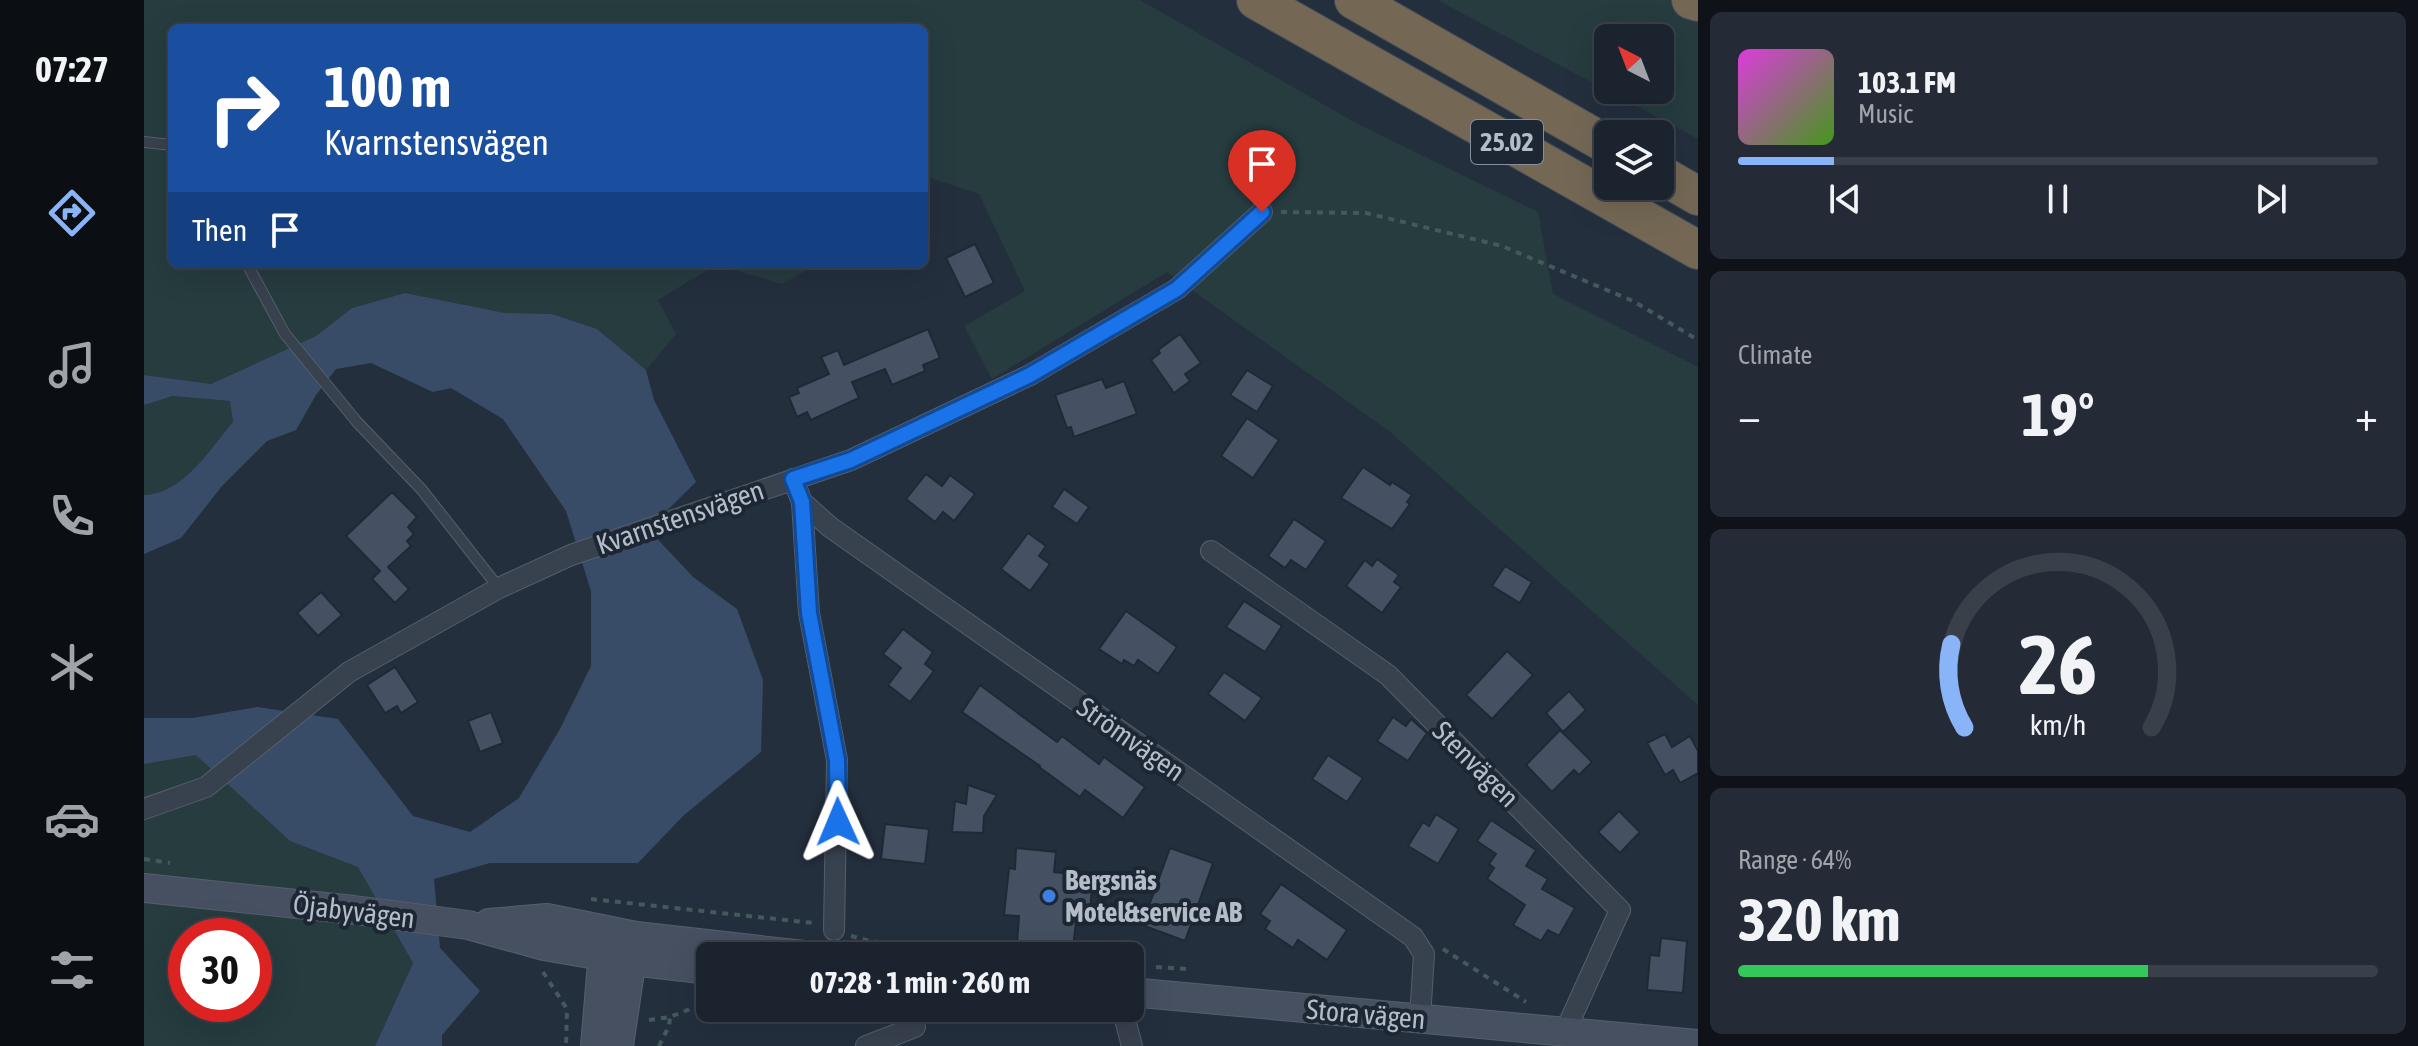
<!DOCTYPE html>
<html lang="en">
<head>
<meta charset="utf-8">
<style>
	body { margin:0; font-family:"Asap Condensed",sans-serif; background:#242b36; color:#f1f3f6; height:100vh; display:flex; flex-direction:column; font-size:30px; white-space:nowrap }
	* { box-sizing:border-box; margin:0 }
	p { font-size:26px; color:#a0a4aa }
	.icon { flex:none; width:44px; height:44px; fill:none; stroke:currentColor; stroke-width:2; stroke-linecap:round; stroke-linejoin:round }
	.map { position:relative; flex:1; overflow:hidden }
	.details { display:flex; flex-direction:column; gap:12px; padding:12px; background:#0f1319; width:720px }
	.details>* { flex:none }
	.banner { position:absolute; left:24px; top:24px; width:760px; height:244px; border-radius:12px; box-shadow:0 8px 32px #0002,0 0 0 2px #39404a; background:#1a4fa0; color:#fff; overflow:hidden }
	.needle { width:52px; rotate:318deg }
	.fabs { position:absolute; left:1450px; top:24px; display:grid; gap:16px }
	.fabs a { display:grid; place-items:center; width:80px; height:80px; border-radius:12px; background:#1b232e; box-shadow:0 8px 32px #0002,0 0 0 2px #39404a; font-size:40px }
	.speed { position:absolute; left:24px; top:918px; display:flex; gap:16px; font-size:40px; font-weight:700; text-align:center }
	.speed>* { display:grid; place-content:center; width:104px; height:104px; border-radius:50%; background:#1b232e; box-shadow:0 8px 32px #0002,0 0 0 2px #39404a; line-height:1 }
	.speed .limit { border:12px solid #d22; background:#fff; color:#111 }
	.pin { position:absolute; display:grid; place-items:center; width:68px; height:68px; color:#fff; margin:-82px -34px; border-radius:50% 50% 50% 0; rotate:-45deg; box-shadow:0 0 8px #0007 }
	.pin .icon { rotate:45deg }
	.me { position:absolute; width:88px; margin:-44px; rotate:359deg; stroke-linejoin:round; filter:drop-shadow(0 0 6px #0008) }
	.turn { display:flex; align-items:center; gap:28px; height:168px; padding:0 24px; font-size:36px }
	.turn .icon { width:104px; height:104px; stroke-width:2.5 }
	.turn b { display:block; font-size:56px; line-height:68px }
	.then { display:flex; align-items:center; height:76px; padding:0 24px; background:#0003; gap:16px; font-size:30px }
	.big { font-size:60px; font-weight:700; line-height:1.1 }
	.details .card { flex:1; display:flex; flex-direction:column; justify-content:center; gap:12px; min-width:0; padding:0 28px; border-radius:12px; background:#242b36 }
	.details .dial { align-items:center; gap:0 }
	.dial svg { height:208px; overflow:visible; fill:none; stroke:#39404a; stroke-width:7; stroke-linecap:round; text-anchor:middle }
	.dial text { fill:#f1f3f6; stroke:none }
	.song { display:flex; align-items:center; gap:24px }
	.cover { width:96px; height:96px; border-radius:12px; background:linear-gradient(135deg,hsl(300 70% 55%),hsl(100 70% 35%)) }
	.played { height:8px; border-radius:4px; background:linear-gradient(90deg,#8ab4f8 15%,#39404a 15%) }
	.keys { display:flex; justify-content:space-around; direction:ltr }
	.heat { display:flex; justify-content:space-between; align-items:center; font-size:44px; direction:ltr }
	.charge { height:12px; border-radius:6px; background:linear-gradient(90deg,#34c759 64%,#39404a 0) }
	.trip { position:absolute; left:552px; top:942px; width:448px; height:80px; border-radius:12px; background:#1b232e; box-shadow:0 8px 32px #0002,0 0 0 2px #39404a; font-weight:700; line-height:80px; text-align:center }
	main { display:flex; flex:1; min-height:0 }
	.menu { display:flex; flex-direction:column; width:144px; justify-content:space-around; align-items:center; background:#0b0e12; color:#a0a4aa }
	.menu .icon { width:56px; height:56px }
	.menu .current { color:#8ab4f8 }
	.menu b { font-size:36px; color:#f1f3f6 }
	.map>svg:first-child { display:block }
	.green { fill:#263c3f; fill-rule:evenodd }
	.water { fill:#394c67 }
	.building { fill:#455162; stroke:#1f2835; stroke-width:2 }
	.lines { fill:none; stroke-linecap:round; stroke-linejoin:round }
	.lane-casing { stroke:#565f6c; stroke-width:12 }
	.street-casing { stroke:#565f6c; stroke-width:22 }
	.secondary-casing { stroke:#565f6c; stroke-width:30 }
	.highway-casing { stroke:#434c59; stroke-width:40 }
	.path { stroke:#44595c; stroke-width:4; stroke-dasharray:6 6; stroke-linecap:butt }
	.lane { stroke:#38414e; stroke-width:10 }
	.street { stroke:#38414e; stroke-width:20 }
	.secondary { stroke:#465061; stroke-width:28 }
	.highway { stroke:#746855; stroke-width:38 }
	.route-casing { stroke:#114b97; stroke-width:20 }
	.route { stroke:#1a73e8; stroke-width:14 }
	.shop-dot { fill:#3f7fe0; stroke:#1d2633; stroke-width:3 }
	.labels { text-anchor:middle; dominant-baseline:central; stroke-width:8; stroke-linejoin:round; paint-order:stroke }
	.shield { fill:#1d2633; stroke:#878f9c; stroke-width:2 }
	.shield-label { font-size:26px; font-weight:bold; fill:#b4bcc9 }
	.street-label { font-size:28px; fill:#b4bcc9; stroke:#1d2633 }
	.poi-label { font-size:28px; font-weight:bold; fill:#b4bcc9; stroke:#1d2633; text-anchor:start }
</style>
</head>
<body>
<main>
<nav class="menu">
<b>07:27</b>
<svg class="icon current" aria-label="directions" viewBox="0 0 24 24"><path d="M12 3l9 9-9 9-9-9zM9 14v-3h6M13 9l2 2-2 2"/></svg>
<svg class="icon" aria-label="music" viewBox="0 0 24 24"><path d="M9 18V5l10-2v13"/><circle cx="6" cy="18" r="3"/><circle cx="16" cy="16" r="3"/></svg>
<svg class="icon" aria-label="phone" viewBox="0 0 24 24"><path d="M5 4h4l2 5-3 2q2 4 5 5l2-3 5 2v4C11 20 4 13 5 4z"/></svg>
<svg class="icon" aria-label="climate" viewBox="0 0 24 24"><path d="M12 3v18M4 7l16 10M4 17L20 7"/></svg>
<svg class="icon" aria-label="car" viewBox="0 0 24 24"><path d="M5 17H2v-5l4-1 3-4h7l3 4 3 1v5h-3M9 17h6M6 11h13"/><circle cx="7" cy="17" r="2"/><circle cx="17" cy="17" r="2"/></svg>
<svg class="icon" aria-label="filters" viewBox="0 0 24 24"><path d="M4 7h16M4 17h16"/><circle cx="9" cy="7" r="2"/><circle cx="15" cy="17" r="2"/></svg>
</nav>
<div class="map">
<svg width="1554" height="1046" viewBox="0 0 1554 1046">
	<rect width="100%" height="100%" fill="#242f3e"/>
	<g class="green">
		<path d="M0,0H996L1212,123L1394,212L1409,294L1554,367V705L1245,431L1023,272L848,379L820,326L881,291L835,194L780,176V28H28V264H674L638,284L572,265L514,300L532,334L502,370L453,329L408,314L361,313L261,293L208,308L172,336L67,384L0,375Z"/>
		<path d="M1294,0H1554V139L1297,2ZM1464,38H1516V90H1464Z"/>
		<path d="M29,396L86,401L89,422C65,450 39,494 0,495V405Z"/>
		<path d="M52,754L146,841L214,866L269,963L231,1046H0V764ZM42,936H110V1004H42Z"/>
	</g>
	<path class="water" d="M261,293L361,313L408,314L453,329L502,370L510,400L552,482L504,529L549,577L593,609L619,680L617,752L540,815L494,863H346L290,879L296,948L336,991L298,1035V1046H231L269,963L214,867L146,841L52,755L0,764V718H49L113,707L194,719L269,816L326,832L375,798L416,729L447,666V591L422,511L359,419L307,388L289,392L227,363L192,369L172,395L152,430L123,441L78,486L37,538L0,554V495C39,494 65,450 89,422L86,401L29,396L0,405V375L67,384L172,336L208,308Z"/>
	<g class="building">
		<path d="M831,244L850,283L821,297L802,258Z"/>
		<path d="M784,329L796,358L779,365L781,371L748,385L741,369L708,382L715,398L667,420L663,412L653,417L645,397L655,393L653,388L685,374L677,357L694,350L700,365Z"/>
		<path d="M1036,334L1057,363L1041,374L1046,381L1030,393L1007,360L1016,353L1014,350Z"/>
		<path d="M1103,370L1129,386L1113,412L1086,395Z"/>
		<path d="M958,379L962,388L980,381L993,414L930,437L927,427L923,428L911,395Z"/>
		<path d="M1103,418L1135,440L1109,478L1077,456Z"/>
		<path d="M1219,467L1246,485L1248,482L1268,495L1263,502L1266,504L1248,529L1197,498Z"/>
		<path d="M782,474L798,486L806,475L831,494L810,521L799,512L791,522L762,499Z"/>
		<path d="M920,489L945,507L933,524L908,507Z"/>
		<path d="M248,492L273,517L264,527L270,534L263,541L267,546L244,567L265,589L251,603L228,579L236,571L202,536Z"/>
		<path d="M1150,519L1182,541L1162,570L1147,560L1141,568L1124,556Z"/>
		<path d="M884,533L902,546L895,556L906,564L886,591L857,569Z"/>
		<path d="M1233,559L1255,575L1250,582L1257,587L1238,613L1202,586L1221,560L1228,566Z"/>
		<path d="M1361,566L1388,582L1376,603L1348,586Z"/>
		<path d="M177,592L198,615L174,636L153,613Z"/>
		<path d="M1100,601L1138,626L1121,652L1082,627Z"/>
		<path d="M982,611L1033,647L1014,674L994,660L990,666L980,660L978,664L955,649Z"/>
		<path d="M759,629L789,652L781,664L790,671L766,702L744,685L757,668L739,654Z"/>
		<path d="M1363,651L1389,675L1348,719L1322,695Z"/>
		<path d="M251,667L274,702L257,713L253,706L241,713L223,685Z"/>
		<path d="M1080,672L1118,698L1101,721L1064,694Z"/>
		<path d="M836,685L913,742L918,736L955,764L960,757L1001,787L979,818L941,790L936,797L895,767L896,766L818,712Z"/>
		<path d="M1425,691L1442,710L1419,732L1402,713Z"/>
		<path d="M347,712L359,743L336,752L324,721Z"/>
		<path d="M1249,717L1262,726L1267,719L1283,733L1264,761L1233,741Z"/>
		<path d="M1416,730L1448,762L1435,775L1430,770L1408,792L1382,765Z"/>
		<path d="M1521,734L1528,747L1546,736L1554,751V773L1536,783L1529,770L1521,775L1503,743Z"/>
		<path d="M1184,755L1219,778L1203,802L1168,779Z"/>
		<path d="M824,785L853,795L840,816L839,833L808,832L811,801L822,804Z"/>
		<path d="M1475,811L1496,832L1476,853L1454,832Z"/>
		<path d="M1292,814L1315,829L1294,864L1264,846L1279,822L1285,826Z"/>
		<path d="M1347,820L1392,850L1382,866L1404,879L1398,889L1431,908L1415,936L1404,930L1397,941L1369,925L1381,905L1343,879L1350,868L1345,864L1352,854L1333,841Z"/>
		<path d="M741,824L785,829L781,864L737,859Z"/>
		<path d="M872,848L912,852L910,872L949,876L945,923L932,922L929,948L873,943L875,916L860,915L865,868L871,869Z"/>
		<path d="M1026,848L1069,863L1041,941L998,925Z"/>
		<path d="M1137,884L1203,930L1183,960L1154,940L1149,948L1121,929L1126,921L1116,914Z"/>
		<path d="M1517,938L1543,941L1539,993L1503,990L1506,955L1515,956Z"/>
	</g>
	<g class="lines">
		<g class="lane-casing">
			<g id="lane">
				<path d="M0,142L28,145"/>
				<path d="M103,264L141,334L213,422L278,490L355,588"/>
			</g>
		</g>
		<g class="street-casing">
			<g id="street">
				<path d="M649,479L658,502L686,527L1269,937L1280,954L1276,1019"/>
				<path d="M658,502L665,613L693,760L690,930"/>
				<path d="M1067,551L1244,675L1476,910L1420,1034"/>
				<path d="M0,809L62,787L205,672L355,588L427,555L707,460L886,375L1033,289L1118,212"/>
				<path d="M978,1008L988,1046"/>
				<path d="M722,1046L771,1027"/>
			</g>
		</g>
		<g class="secondary-casing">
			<g id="secondary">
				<path d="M0,888L210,910L324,925L400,946L487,961L566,970"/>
				<path d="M345,923L403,918L492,936L669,956"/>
				<path d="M986,992L1554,1044"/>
				<path d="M451,1046L460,939"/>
				<path d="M475,1046L490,944"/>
			</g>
		</g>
		<g class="highway-casing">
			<g id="highway">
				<path d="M1112,0L1554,250"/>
				<path d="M1210,0L1464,145"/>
				<path d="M1547,0L1554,2"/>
				<path d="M1516,174L1554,196"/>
			</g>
		</g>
		<g class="path">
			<path d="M1137,212L1222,213L1358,246L1489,301L1554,340"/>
			<path d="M0,859L26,863"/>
			<path d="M447,899L669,923"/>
			<path d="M707,936L726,941L859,956"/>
			<path d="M1299,949L1382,1002"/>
			<path d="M1012,967L1043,969"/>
			<path d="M399,972L423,1009L422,1046"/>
			<path d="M681,1008L746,1012"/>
			<path d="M787,1015L958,1016"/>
			<path d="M505,1020L526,1017L566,1001"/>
			<path d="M790,1022L809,1018"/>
			<path d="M515,1046L525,1026L526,1017"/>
		</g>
		<use href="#lane" class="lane"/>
		<use href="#street" class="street"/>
		<use href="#secondary" class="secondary"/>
		<use href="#highway" class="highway"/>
	</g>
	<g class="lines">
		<g class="route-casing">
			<path id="route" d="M694,822L693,760L665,613L658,502L649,479L707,460L886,375L1033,289L1118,212"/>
		</g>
		<use href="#route" class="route"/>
	</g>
	<circle class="shop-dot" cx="905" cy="896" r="8"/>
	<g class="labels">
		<rect class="shield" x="1327" y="120" width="72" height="44" rx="6"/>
		<g class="shield-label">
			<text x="1363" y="142">25.02</text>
		</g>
		<g class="street-label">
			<text transform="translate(536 517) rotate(-19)">Kvarnstensvägen</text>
			<text transform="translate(987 739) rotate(35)">Strömvägen</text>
			<text transform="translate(1332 764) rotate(45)">Stenvägen</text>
			<text transform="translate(210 911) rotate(7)">Öjabyvägen</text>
			<text transform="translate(1222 1014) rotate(5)">Stora vägen</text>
		</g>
		<g class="poi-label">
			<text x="921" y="880">Bergsnäs<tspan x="921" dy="32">Motel&amp;service AB</tspan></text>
		</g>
	</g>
</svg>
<div class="fabs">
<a><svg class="needle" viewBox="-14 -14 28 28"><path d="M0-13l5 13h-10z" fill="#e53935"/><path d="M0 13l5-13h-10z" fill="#a0a4aa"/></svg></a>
<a><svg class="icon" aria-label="layers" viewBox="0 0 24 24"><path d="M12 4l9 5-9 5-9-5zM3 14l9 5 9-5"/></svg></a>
</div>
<div class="speed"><div class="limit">30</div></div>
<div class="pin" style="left:1118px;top:212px;background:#d93025"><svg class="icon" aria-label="arrive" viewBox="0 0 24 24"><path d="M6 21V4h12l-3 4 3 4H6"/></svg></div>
<svg class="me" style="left:694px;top:822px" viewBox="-20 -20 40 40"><path d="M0-17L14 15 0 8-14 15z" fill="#1a73e8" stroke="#fff" stroke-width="4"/></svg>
<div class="trip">07:28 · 1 min · 260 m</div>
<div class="banner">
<div class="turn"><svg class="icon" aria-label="right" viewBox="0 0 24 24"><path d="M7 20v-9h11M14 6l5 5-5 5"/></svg><div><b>100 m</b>Kvarnstensvägen</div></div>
<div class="then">Then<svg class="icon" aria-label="arrive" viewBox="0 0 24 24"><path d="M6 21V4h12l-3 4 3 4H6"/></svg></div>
</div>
</div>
<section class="details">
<div class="card">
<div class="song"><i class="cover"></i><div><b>103.1 FM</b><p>Music</p></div></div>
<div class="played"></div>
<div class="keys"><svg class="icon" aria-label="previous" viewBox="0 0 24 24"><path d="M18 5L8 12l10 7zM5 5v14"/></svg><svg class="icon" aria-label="pause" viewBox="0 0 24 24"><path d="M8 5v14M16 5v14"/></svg><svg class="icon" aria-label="next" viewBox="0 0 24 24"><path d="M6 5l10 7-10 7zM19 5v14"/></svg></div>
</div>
<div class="card"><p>Climate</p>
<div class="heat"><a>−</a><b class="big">19°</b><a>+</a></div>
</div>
<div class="card dial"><svg viewBox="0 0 100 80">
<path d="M14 69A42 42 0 1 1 86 69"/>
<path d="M14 69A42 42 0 0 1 9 37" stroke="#8ab4f8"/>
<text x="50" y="56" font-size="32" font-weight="700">26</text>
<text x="50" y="72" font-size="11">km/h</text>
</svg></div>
<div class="card"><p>Range · 64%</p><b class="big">320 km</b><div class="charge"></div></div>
</section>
</main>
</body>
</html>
